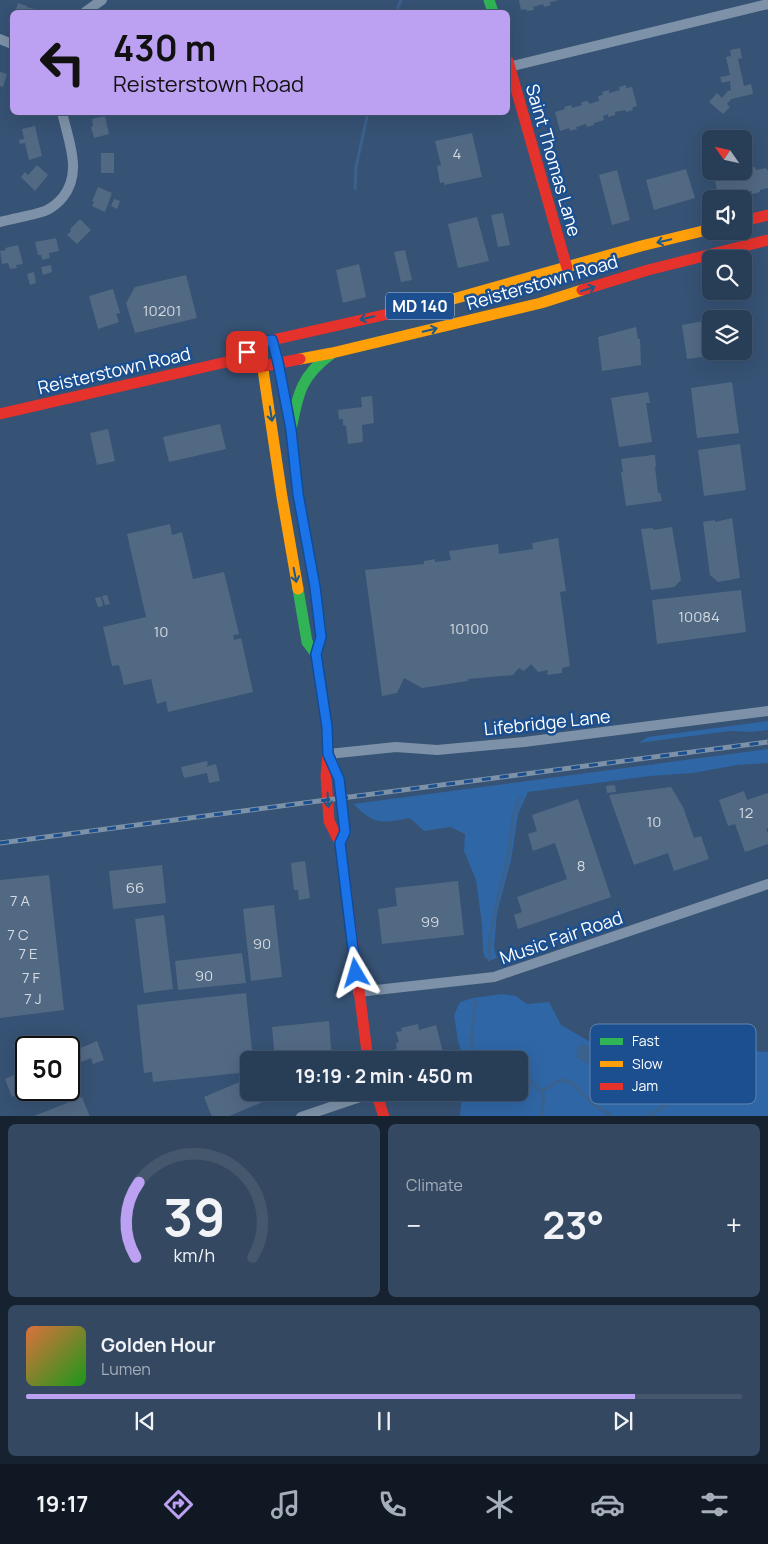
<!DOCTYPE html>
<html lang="en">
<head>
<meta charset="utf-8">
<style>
	body { margin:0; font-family:Manrope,sans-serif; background:#344961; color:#f1f3f6; height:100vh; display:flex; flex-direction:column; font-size:19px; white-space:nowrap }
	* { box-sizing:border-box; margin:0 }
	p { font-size:16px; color:#a5aeba }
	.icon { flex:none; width:28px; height:28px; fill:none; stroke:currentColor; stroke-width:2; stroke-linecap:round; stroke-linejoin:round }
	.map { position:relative; height:1116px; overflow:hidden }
	.panel { display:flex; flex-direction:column; gap:8px; padding:8px; background:#162230; flex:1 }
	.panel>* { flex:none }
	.top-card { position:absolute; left:10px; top:10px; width:500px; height:105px; border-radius:8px; box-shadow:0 5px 20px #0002,0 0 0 1px #44576d; background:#bca0f2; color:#111; overflow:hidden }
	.needle { width:32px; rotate:304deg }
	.buttons { position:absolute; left:702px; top:130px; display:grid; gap:10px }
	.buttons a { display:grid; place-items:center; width:50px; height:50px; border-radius:8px; background:#283e57; box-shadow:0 5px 20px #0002,0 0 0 1px #44576d; font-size:25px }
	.speed { position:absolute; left:15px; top:1036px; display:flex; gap:10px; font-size:25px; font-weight:700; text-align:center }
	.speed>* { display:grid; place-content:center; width:65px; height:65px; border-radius:50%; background:#283e57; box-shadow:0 5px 20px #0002,0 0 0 1px #44576d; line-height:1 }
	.speed .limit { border:2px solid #111; border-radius:8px; background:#fff; color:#111 }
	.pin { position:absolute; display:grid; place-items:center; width:42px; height:42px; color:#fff; margin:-21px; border-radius:10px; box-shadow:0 2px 8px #0006 }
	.me { position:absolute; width:55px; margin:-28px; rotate:353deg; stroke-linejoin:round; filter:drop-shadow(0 0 4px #0008) }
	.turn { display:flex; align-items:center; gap:18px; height:105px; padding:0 20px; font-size:22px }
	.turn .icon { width:65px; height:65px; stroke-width:2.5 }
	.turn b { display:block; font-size:35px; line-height:42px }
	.big { font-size:38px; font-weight:700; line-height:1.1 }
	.panel .card { flex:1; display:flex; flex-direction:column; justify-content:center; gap:8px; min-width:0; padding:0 18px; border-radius:8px; background:#344961 }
	.panel .dial { align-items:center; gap:0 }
	.dial svg { height:130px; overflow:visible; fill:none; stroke:#44576d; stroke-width:7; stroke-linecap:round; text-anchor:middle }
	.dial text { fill:#f1f3f6; stroke:none }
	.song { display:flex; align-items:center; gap:15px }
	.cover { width:60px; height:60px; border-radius:8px; background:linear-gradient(135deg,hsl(20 70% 55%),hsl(120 70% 35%)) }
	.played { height:5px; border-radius:2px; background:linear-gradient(90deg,#bca0f2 85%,#44576d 85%) }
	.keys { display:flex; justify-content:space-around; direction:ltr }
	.heat { display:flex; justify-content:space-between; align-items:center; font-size:28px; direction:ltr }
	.panel .tiles { flex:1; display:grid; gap:8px; grid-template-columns:1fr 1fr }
	.card:last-child { grid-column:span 2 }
	.trip { position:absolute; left:240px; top:1051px; width:288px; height:50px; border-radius:8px; background:#283e57; box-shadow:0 5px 20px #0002,0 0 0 1px #44576d; font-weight:700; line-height:50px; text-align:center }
	.tabs { display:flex; height:80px; justify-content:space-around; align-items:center; background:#101923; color:#a5aeba }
	.tabs .icon { width:35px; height:35px }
	.tabs .selected { color:#bca0f2 }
	.tabs b { font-size:22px; color:#f1f3f6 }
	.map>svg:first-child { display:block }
	.green { fill:#2f66a5; fill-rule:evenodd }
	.water { fill:#3b618d }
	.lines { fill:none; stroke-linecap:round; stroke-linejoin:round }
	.stream { stroke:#3b618d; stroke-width:3 }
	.building { fill:#526984 }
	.street { stroke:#7d92a8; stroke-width:10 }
	.fast { stroke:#30b455; stroke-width:11 }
	.slow { stroke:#ff9f0a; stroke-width:11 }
	.jam { stroke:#e5322d; stroke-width:11 }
	.rail-casing { stroke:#7e92a7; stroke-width:5 }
	.rail { stroke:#1b4f8f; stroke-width:3; stroke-dasharray:9; stroke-linecap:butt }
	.oneway { stroke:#1d5989 }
	.route-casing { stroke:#114b97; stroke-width:12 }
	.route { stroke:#1a73e8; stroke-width:9 }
	.labels { text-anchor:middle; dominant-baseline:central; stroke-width:5; stroke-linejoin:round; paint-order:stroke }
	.number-label { font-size:15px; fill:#d4dae0 }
	.shield { fill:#1b4f8f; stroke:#bbcadd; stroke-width:1 }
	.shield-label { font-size:16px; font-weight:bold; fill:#fff }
	.street-label { font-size:18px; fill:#fff; stroke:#1b4f8f }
	.key { fill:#1b4f8f; stroke:#5f84b1; stroke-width:1 }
	.key-label { font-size:14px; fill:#fff }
</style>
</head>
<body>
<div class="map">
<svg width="768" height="1117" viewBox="0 0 768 1117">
	<rect width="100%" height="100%" fill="#365274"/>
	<g class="green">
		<path d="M768,721V730L751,732L730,731L638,743L648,737Z"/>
		<path d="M768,749V763L737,765L693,773L650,776L528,792L518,814L511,860L497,913L494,948L497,958L492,960L485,958L483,951L482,924L476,880L464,851L465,834L450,827L424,831L410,818C398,820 380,825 369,817C363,814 358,808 353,804Z"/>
		<path d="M502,994L516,996L527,1004L549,1002L561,1025L613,1055L640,1059L724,1065L743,1076V1050L768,1052V1116H460L462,1093L519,1092V1060H464L458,1041L454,1015L460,1002L473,998ZM576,1057H611L615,1063L630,1062L670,1068L674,1073L727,1075L698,1090L670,1088L649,1080L607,1074Z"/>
	</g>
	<path class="water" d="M583,1044C596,1048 607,1051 615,1063L630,1062L670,1068L674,1073C689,1066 722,1072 735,1079V1089L730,1093L670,1088L649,1080L607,1074L576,1057L578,1047Z"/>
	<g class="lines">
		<g class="stream">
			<path d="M396,12L401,0"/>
			<path d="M355,189L356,167L368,112"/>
			<path d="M489,960L490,936L498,896L509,852L513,818L519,798"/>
			<path d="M476,1001C474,1016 467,1047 476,1060"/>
			<path d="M519,1071C533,1077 530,1085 542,1091L560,1080L571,1082L592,1103L613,1117"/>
			<path d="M541,1117L544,1101L542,1091"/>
			<path d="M647,1117C660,1108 676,1102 679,1086"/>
		</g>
	</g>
	<g class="building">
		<path d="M519,0H557V1L550,2L551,5L544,7L543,4L533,7L534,10L527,11L526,9L521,10Z"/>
		<path d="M18,3L27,6V7L46,12H15Z"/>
		<path d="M740,48L742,58L738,59L744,86L751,84L753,94L731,99L727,104L730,107L723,114L709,102L717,93L722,98L728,91L731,90L730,81L722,83L720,77L730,75L726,57L731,56L730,50Z"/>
		<path d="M0,72L7,74L3,87L0,86Z"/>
		<path d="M626,85V88L632,87L637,106L632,108L633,110L626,112L625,110L615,112V115L608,117V114L603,116L604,120L594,123V125L587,127L586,124L576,127L577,129L570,131L569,128L560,131L555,112L565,109L564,107L571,105L572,108L582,105L581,102L588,101L589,104L599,101L598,96L603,95L602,92L609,90V93L620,90L619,87Z"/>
		<path d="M105,116L109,134L94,138L91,127L93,126L92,119Z"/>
		<path d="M35,126L42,156L29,160L25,143L20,144L19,140L24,139L22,129Z"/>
		<path d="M472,133L482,177L444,185V182L440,183L437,166L441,165L435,141Z"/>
		<rect x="101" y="153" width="13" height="20"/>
		<path d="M37,165L48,175L35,191L21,177L25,172L28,175Z"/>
		<path d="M755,167L756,170L766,168L767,170H768V188L760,190V192L752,194V191L743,193V196L735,197V195L723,197V194L718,195L715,181L720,180L719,177L731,175L730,172L738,171V173L748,171L747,168Z"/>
		<path d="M686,169L695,198L654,210L646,180Z"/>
		<path d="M617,170L630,220L612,225L599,175Z"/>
		<path d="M98,187L112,193L105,212L92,206L94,202L92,201Z"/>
		<path d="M114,199L120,201L117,209L111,206Z"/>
		<path d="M503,213L510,245L498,247L491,215Z"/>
		<path d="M477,217L489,261L458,268L448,224Z"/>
		<path d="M80,219L91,230L77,244L67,235L71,231L70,229Z"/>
		<path d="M56,238L59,251L49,253L50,258L42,260L41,255H38L35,242Z"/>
		<path d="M18,245L23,264L16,265L17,268L10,269L8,263L2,264L0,251L6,250L5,248Z"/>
		<path d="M405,250L412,280L401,282L394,252Z"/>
		<path d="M359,264L366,297L343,303L336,270Z"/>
		<path d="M51,265L52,272L43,275L41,267Z"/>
		<path d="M34,272L36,283L30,285L27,274Z"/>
		<path d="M186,275L197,318L135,333L126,303L135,287Z"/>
		<path d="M113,289L120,313L116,314L119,322L98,329L89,296Z"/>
		<path d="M704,321L709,356L687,359L682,325Z"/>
		<path d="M636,327L638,339H640L641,365L602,371L598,337Z"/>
		<path d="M732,382L739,433L697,438L691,388Z"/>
		<path d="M648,392L650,403H646L652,442L619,447L611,398Z"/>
		<path d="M372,396L374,423L362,425L363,442L348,444L346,426L343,425V419H339L338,410L362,407L361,397Z"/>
		<path d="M220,424L226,449L169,462L163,437Z"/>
		<path d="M108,429L115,461L97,465L90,433Z"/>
		<path d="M740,444L746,490L704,496L698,450Z"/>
		<path d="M653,455H655L656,467H655L658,493H660L662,501L626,506L621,472H623L621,459Z"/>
		<path d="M732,518L740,578L718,582L710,575L703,522L715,520V522Z"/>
		<path d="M170,524L172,535L182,532L193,579L224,572L239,634L233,635L234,640L241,638L253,692L168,712L166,701L157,704L151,679L124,685L119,665L112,666L103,627L146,617L127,534Z"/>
		<path d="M672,527L681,580L674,587L651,590L641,529L653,528V530Z"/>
		<path d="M558,538L566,591L560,592L570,666L562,668V673L547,675L548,670L538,672L531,664L524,671L519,668L513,675L468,679V681L422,688L404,678L397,693L382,696L365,570L424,564V561L435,559V562L451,560L449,551L498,544L499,554L533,549L532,543Z"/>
		<path d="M741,590L746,632L657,644L652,600Z"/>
		<path d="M107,595L110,604L105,605L102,596Z"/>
		<path d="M101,597L103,606L98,607L95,598Z"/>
		<path d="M207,761L208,765L205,767L216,764L220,781L209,783L207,773L184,778L181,767Z"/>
		<path d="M615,785L616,792L607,793L606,786Z"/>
		<path d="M671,787L683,807L694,838L701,836L709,859L674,871L668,853L634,865L609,795Z"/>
		<path d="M744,791L747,800L768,793V828L766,829L768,833V844L745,852L735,824L728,826L719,800Z"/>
		<path d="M578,799L611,897L518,929L514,915L522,912L517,897L567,879L555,843L533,851L528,834L537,831L532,815Z"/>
		<path d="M305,861L310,898L299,900L298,890H294L291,863Z"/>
		<path d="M162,865L166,903L113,909L109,871Z"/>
		<path d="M49,875L64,1010L0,1018V880Z"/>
		<path d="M458,881L464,935L382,944L378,909L397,906L395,888Z"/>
		<path d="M274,905L282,977L251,981L243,909Z"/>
		<path d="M164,915L173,989L144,993L135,919Z"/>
		<path d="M242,953L246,983L178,990L175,961Z"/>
		<path d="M246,993L253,1060H249V1072L153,1082L152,1072L144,1073L137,1005Z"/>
		<path d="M329,1021L332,1060H275L272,1027Z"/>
		<path d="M418,1024L419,1030L436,1025L445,1060H401V1058L397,1059L394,1050L397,1049L396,1043L399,1042L396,1032L402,1031L401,1028Z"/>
		<path d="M97,1041L104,1060L93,1064L91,1058L69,1067V1053Z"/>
		<path d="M26,1070V1091L12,1097L5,1079Z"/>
		<path d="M249,1078V1092H261L265,1101L227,1117H212L204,1097Z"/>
		<path d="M82,1097L90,1117H34V1116Z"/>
	</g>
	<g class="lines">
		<g class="street">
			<path d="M85,12L102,0"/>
			<path d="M0,39L12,44"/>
			<path d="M509,67L768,4"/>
			<path d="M0,222C15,218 30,216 45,211C52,208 58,203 63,197C83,172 68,140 62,112"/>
			<path d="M328,754L396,747L437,750L524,742L768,711"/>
			<path d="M358,992L494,977L768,884"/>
			<path d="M301,1117L375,1092"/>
		</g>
		<g class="fast">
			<path d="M489,0L493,12"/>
			<path d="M272,340L278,362L291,430L298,494L315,587L321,637L316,654L324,709"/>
			<path d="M291,430C298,394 300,377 331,354"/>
			<path d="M298,589L307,642L316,654"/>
		</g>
		<g class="slow">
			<path d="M446,301L641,246L711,229"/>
			<path d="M259,343L282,497L298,589"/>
			<path d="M300,359L332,353L541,303L582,290"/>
			<path d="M329,755L339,779L345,832L340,843"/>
		</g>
		<g class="jam">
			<path d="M508,61L567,268"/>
			<path d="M744,221L768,215"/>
			<path d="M582,290L648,270L768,240"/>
			<path d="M235,360L259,343L446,301"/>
			<path d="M0,414L235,360L264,366L300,359"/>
			<path d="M324,709L327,727L328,754L326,776L329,821L340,843L368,1060"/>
			<path d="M376,1092L384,1117"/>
		</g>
		<g class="rail-casing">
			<path id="rail" d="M0,843L768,742"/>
		</g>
		<use href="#rail" class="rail"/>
	</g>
	<defs><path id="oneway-shaft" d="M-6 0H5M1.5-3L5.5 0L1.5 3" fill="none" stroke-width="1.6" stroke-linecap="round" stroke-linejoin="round" transform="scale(1.25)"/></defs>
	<g class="oneway">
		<use href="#oneway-shaft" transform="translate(664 241) rotate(167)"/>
		<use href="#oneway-shaft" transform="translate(588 289) rotate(-18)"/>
		<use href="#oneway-shaft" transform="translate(367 318) rotate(167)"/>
		<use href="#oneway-shaft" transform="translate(430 330) rotate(-13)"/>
		<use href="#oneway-shaft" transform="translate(271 414) rotate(81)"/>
		<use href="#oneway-shaft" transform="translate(295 575) rotate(79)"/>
		<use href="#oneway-shaft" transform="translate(328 800) rotate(86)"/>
	</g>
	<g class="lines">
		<g class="route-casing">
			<path id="route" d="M247,352L259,343L272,340L278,362L291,430L298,494L315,587L321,637L316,654L327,727L328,754L339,779L345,832L340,843L356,973"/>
		</g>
		<use href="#route" class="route"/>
	</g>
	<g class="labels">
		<g class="number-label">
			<text x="457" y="153">4</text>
			<text x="162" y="310">10201</text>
			<text x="699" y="616">10084</text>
			<text x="469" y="628">10100</text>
			<text x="161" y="631">10</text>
			<text x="746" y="812">12</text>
			<text x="654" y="821">10</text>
			<text x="581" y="865">8</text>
			<text x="135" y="887">66</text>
			<text x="20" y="900">7 A</text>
			<text x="430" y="921">99</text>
			<text x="18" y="934">7 C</text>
			<text x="262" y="943">90</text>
			<text x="28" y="953">7 E</text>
			<text x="204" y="975">90</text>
			<text x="31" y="977">7 F</text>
			<text x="33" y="998">7 J</text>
		</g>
		<rect class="shield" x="386" y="292.5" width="68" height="27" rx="4"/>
		<g class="shield-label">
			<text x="420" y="306">MD 140</text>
		</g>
		<g class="street-label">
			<text transform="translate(554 160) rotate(74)">Saint Thomas Lane</text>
			<text transform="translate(542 282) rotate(-16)">Reisterstown Road</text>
			<text transform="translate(114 370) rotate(-13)">Reisterstown Road</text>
			<text transform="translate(547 722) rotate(-6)">Lifebridge Lane</text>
			<text transform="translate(561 937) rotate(-19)">Music Fair Road</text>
		</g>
	</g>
	<rect x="590" y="1024" width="166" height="80" rx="8" class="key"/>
	<rect x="600" y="1038" width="23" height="7" fill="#30b455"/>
	<rect x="600" y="1061" width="23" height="6" fill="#ff9f0a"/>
	<rect x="600" y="1083" width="23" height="7" fill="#e5322d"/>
	<g class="key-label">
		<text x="632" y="1046">Fast</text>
		<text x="632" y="1069">Slow</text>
		<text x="632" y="1091">Jam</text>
	</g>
</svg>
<div class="buttons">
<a><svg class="needle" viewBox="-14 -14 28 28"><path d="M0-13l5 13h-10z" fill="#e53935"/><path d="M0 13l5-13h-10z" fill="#a5aeba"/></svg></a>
<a><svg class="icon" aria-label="sound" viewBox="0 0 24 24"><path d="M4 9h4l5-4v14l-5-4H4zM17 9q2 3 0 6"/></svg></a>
<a><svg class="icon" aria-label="search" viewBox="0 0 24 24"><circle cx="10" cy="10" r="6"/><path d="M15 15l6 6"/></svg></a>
<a><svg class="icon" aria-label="layers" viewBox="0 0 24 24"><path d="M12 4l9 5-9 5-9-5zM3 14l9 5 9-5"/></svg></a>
</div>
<div class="speed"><div class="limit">50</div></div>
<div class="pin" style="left:247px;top:352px;background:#d93025"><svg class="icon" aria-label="arrive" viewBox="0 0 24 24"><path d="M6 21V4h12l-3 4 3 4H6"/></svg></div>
<svg class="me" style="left:356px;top:973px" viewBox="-20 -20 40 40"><path d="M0-17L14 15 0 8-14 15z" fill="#1a73e8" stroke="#fff" stroke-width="4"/></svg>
<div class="trip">19:19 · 2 min · 450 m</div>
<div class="top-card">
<div class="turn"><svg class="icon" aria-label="left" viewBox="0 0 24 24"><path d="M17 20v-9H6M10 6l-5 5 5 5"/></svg><div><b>430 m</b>Reisterstown Road</div></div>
</div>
</div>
<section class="panel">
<div class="tiles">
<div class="card dial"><svg viewBox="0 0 100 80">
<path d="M14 69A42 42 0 1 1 86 69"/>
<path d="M14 69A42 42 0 0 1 16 23" stroke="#bca0f2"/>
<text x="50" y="56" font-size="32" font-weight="700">39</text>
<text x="50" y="72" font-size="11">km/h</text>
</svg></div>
<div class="card"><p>Climate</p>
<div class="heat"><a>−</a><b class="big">23°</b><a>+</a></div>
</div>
<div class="card">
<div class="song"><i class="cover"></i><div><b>Golden Hour</b><p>Lumen</p></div></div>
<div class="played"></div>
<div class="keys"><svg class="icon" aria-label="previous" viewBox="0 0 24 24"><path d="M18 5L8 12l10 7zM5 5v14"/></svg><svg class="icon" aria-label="pause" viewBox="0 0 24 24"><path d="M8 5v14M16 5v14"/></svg><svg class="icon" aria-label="next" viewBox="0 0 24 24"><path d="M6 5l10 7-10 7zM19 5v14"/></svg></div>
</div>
</div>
</section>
<nav class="tabs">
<b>19:17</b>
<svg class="icon selected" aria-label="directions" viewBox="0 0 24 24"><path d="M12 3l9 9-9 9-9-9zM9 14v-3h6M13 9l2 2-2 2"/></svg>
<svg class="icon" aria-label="music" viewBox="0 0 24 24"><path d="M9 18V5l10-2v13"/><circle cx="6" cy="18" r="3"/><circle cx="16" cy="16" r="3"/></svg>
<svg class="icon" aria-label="phone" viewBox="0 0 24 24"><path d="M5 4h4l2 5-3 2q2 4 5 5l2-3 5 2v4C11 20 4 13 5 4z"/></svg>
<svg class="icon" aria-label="climate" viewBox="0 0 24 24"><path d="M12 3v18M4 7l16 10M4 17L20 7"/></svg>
<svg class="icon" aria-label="car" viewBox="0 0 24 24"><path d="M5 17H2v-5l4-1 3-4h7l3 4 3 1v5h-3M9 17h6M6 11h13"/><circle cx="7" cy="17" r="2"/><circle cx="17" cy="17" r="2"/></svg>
<svg class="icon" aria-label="filters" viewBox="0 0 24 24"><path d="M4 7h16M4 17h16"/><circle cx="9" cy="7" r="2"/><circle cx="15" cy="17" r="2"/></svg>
</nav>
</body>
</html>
